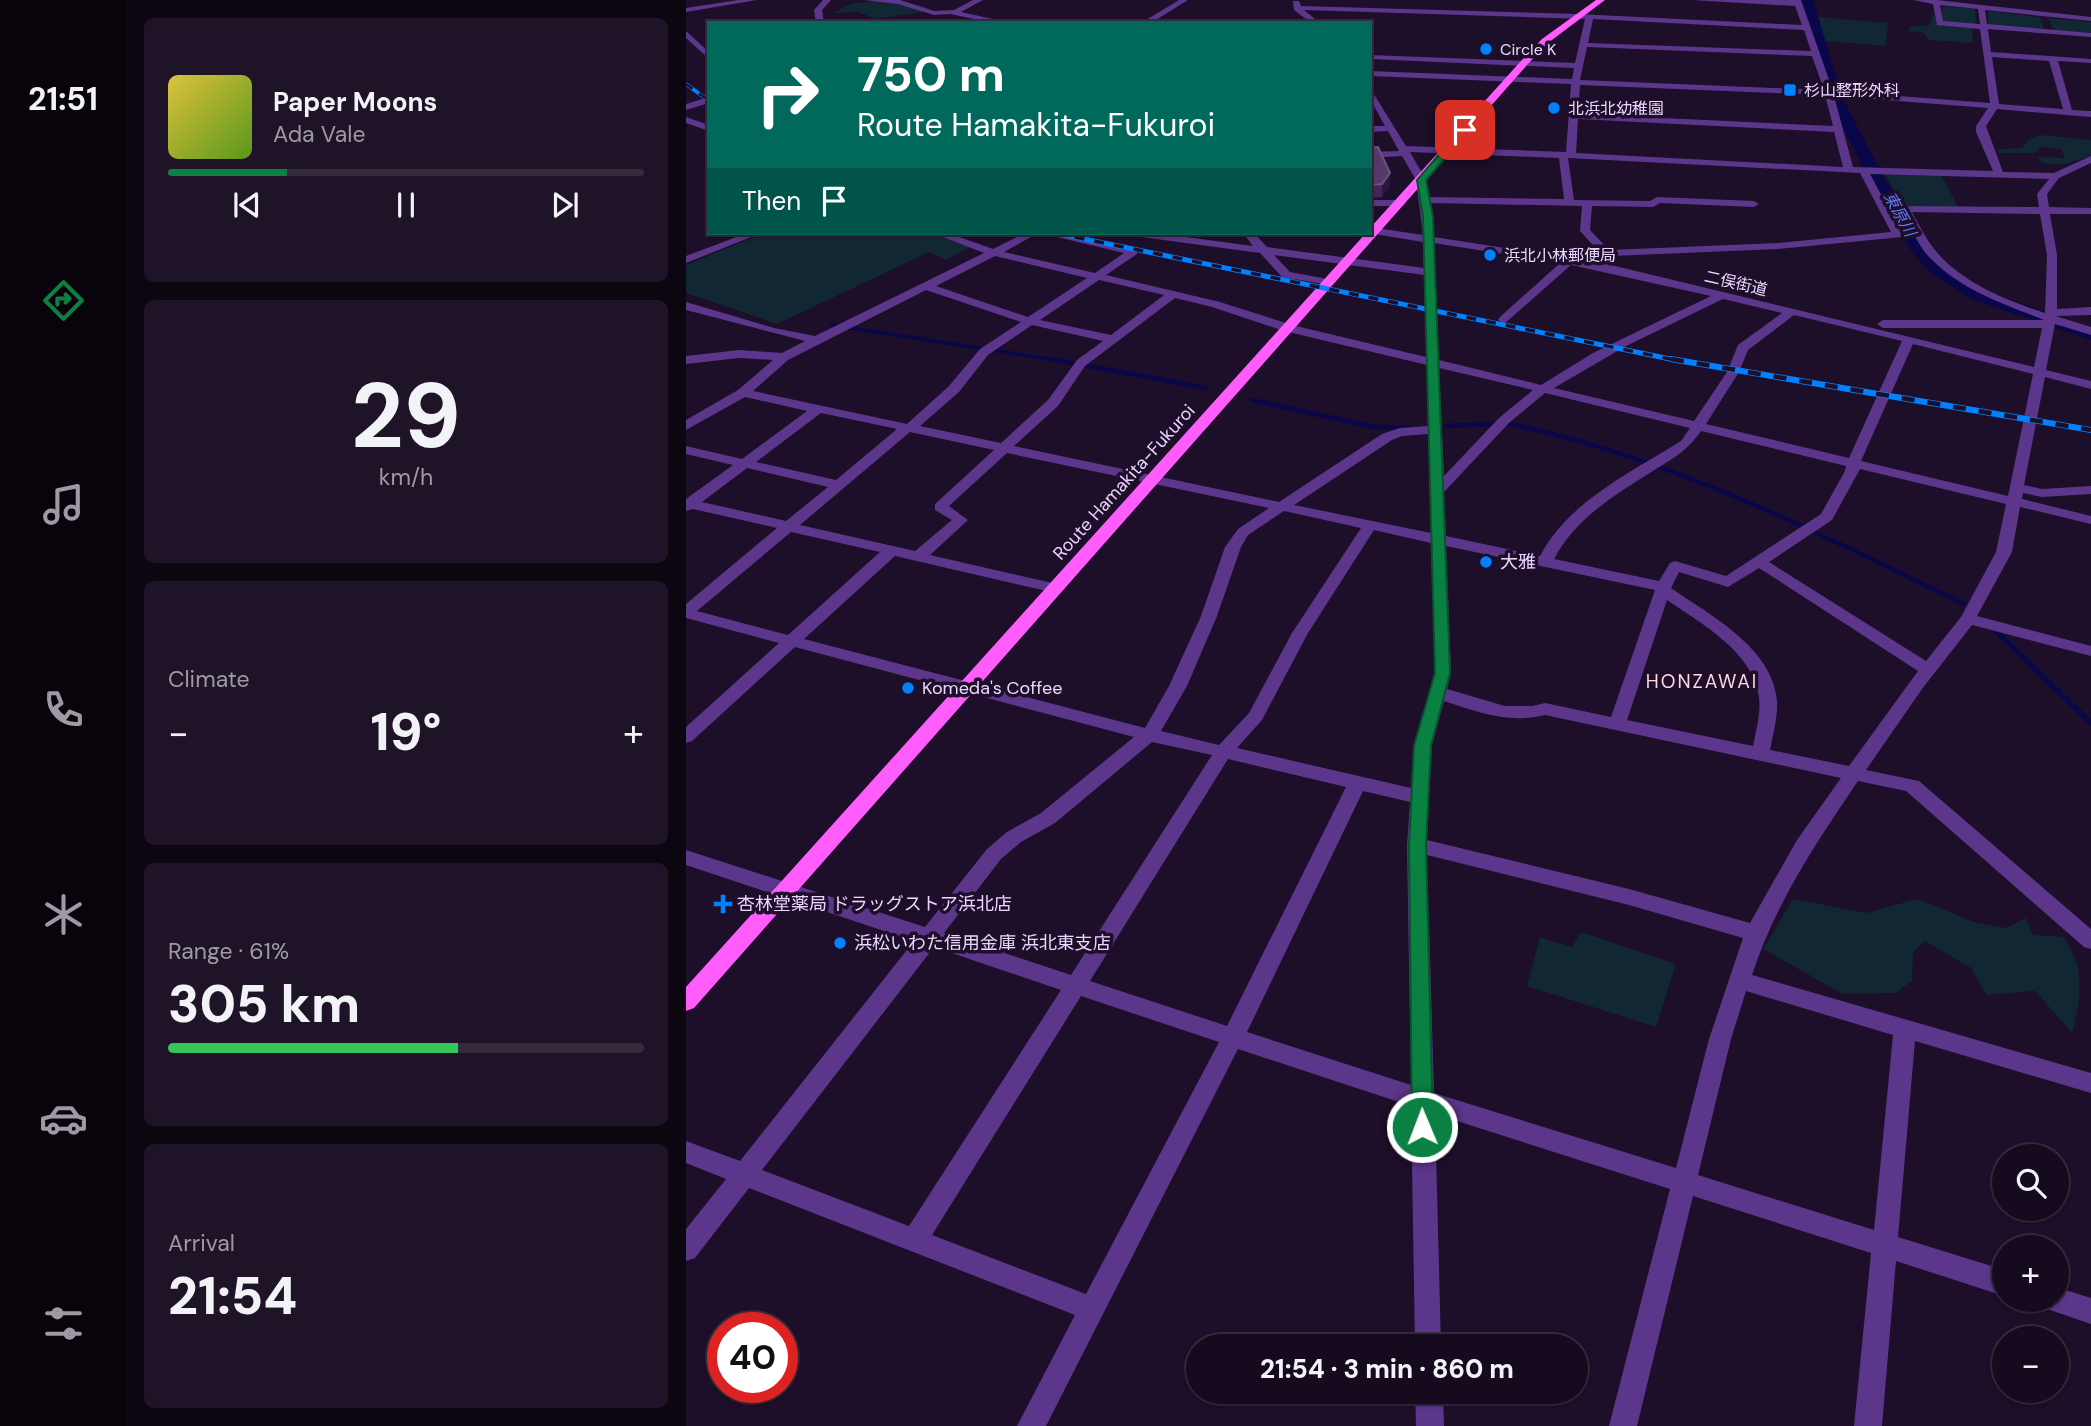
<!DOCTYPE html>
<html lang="en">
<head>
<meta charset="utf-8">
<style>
	body { margin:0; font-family:"DM Sans","Noto Sans JP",sans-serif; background:#1f1328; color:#f1f3f6; height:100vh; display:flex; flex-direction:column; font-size:26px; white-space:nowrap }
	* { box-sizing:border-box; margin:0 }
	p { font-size:23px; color:#9e9aa4 }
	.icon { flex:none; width:38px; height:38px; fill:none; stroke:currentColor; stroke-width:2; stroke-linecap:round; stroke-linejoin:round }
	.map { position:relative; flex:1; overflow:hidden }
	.side { display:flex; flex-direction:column; gap:18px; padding:18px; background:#0c0611; width:560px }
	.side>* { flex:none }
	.banner { position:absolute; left:21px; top:21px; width:665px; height:214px; border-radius:0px; box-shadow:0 2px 5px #0004,0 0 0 2px #352b3d; background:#00695c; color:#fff; overflow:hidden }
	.buttons { position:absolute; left:1306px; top:1144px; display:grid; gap:14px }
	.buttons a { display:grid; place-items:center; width:77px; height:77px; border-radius:50%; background:#160a1f; box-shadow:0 2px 5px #0004,0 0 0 2px #352b3d; font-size:35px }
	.speed { position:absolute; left:21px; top:1312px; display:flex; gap:14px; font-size:35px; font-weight:700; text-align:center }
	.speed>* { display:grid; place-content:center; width:91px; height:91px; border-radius:50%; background:#160a1f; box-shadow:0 2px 5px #0004,0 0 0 2px #352b3d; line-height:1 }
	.speed .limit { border:10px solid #d22; background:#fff; color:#111 }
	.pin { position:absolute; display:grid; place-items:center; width:60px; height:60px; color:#fff; margin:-30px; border-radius:14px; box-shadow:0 4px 10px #0006 }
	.me { position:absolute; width:77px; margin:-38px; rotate:359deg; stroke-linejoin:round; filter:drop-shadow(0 0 5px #0008) }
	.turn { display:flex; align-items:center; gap:24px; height:147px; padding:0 35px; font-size:32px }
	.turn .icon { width:91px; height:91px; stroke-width:2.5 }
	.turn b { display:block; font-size:49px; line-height:60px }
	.then { display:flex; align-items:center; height:66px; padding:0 35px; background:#0003; gap:14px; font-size:26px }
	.big { font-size:52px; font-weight:800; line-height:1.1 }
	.side .tile { flex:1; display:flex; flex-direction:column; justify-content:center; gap:10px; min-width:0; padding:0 24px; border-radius:10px; background:#1f1328 }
	.side .dial { align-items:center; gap:0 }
	.dial b { font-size:91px; line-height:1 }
	.song { display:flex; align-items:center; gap:21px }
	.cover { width:84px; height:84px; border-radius:10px; background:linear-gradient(135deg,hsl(50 70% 55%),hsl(90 70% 35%)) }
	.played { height:7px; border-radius:4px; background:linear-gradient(90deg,#0b8043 25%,#352b3d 25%) }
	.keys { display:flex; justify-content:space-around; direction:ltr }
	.heat { display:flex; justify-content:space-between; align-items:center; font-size:38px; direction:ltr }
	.charge { height:10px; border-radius:5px; background:linear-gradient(90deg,#34c759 61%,#352b3d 0) }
	.trip { position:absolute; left:500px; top:1334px; width:402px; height:70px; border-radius:35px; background:#160a1f; box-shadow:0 2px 5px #0004,0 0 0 2px #352b3d; font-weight:800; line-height:70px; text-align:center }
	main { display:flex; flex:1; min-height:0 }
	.menu { display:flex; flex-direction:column; width:126px; justify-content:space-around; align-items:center; background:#09040c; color:#9e9aa4 }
	.menu .icon { width:49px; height:49px }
	.menu .selected { color:#0b8043 }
	.menu b { font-size:32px; color:#f1f3f6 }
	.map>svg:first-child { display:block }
	.green { fill:#112733 }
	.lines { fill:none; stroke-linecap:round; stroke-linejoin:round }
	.stream-far2 { stroke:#090749; stroke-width:3.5 }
	.stream-far1 { stroke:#090749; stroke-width:4.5 }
	.stream { stroke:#090749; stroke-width:5 }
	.river { fill:#090749; fill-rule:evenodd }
	.minor { fill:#5b368b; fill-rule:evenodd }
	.major { fill:#ff5dfb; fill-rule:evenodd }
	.rail-far2-casing { stroke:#0281ff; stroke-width:3.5 }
	.rail-far1-casing { stroke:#0281ff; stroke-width:5 }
	.rail-casing { stroke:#0281ff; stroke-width:6 }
	.rail-far2 { stroke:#1d0e29; stroke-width:2.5; stroke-dasharray:8; stroke-linecap:butt }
	.rail-far1 { stroke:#1d0e29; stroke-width:3.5; stroke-dasharray:10; stroke-linecap:butt }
	.rail { stroke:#1d0e29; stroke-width:4.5; stroke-dasharray:13; stroke-linecap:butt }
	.wall { fill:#442658 }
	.shaded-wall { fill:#2d153d }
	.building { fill:#56396a; stroke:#6d5281; stroke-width:2 }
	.route { fill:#0b8043; stroke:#07532c; stroke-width:2 }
	.poi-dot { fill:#0281ff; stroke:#1d0e29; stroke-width:2.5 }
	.labels { text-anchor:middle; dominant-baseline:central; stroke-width:7; stroke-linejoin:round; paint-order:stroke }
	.far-poi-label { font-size:16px; fill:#ebd6ff; stroke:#1d0e29; text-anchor:start }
	.far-water-label { font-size:16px; font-style:italic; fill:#6479ff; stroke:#1d0e29 }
	.far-street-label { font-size:16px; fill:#ebd6ff; stroke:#1d0e29 }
	.street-label { font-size:18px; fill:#ebd6ff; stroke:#1d0e29 }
	.poi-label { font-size:18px; fill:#ebd6ff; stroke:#1d0e29; text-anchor:start }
	.neighbourhood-label { font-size:19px; letter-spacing:2px; fill:#ffd8e1; stroke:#1d0e29 }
</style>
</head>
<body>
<main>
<nav class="menu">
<b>21:51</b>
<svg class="icon selected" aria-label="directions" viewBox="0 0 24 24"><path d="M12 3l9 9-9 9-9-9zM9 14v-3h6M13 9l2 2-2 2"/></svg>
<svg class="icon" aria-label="music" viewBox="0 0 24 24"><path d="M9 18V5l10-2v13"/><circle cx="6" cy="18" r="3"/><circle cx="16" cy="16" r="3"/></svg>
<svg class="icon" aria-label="phone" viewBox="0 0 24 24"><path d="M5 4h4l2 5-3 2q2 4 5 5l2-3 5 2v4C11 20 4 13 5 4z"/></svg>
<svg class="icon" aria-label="climate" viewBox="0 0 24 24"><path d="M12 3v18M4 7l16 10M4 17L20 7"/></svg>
<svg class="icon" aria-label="car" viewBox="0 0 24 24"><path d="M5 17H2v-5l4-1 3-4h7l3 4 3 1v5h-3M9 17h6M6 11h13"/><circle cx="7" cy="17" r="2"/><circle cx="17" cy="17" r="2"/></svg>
<svg class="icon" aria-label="filters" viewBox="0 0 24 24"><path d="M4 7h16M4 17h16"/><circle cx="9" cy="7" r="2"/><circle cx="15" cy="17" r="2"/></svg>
</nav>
<section class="side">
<div class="tile">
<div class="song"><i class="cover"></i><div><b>Paper Moons</b><p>Ada Vale</p></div></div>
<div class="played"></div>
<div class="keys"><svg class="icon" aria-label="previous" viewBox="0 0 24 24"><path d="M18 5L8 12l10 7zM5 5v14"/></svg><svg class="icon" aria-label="pause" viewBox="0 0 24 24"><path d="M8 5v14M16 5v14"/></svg><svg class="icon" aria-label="next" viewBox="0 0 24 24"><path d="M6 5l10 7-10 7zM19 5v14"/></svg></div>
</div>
<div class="tile dial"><b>29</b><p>km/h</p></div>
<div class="tile"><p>Climate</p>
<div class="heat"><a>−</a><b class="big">19°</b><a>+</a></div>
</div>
<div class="tile"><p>Range · 61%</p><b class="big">305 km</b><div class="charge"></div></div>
<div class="tile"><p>Arrival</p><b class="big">21:54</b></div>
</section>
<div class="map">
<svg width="1405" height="1426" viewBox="0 0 1405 1426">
	<rect width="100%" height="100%" fill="#1d0e29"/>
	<g class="green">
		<path d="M198,0H214L205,2L238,6L245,11L189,19L172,12L146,13L165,4Z"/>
		<path d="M1257,6L1289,9L1290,25L1286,27L1287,43L1243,40L1238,33L1223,31L1225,26H1243L1247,14L1255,19Z"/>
		<path d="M1302,11L1354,17L1358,29L1302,25Z"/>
		<path d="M1131,17L1202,23L1200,46L1139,41Z"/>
		<path d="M1362,18L1405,22V34L1367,30Z"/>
		<path d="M1354,135L1405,140V156C1386,162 1374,168 1355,162L1352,157L1379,158L1375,149L1355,147L1349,153H1313L1312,149L1336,148L1341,141Z"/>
		<path d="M1197,172L1255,175L1274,210L1219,209Z"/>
		<path d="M78,233H247L286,246L260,260L243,252L91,324L0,293V265Z"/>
		<path d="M1107,899L1180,913L1231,899L1288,922L1320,928L1340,918L1347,935L1377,937C1400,965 1395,1000 1386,1033L1349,991L1301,995L1285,968L1239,941L1227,952L1226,981L1209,993L1157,994L1077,949Z"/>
		<path d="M895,932L990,964L970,1027L841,986L854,937L886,947Z"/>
	</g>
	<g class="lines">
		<path class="stream-far2" d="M145,325L376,361"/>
		<g class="stream-far1">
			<path d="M365,359L520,388"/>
			<path d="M566,400L688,427L724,428"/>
			<path d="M824,424C986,458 1130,532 1278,604"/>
			<path d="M760,426L809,424"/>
		</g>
		<path class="stream" d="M1310,631L1405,723"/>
		<path class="river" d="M1115,0H1127L1157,99L1197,176L1240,245L1258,264L1299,291L1405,327V340L1285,299L1244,272L1226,252L1181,176L1143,99Z"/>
		<g class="minor">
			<path d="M52,0H71L0,12V8Z"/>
			<path d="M137,0H145L136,10L138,23H130L128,10Z"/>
			<path d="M178,0H214L248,11L268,10L287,0H297L275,12L325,23H307L264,14L248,15L212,4Z"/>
			<path d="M493,0H502L465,23H455Z"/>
			<path d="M1005,0H1115L1147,91L1304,103L1294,29L1251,25L1247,4L1227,0H1251L1405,17V21L1299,10L1301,24L1405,33V37L1302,29L1305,52L1405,59V63L1372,61L1386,110L1405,111V117L1311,109L1300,126L1317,172L1368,173L1405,156V163L1373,178L1361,194L1363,207L1405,208V214H1364L1371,255V309L1405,307V315L1370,316L1405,327V335L1369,324L1360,370L1405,381V389L1359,377L1338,485L1356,489L1405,486V494L1356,497L1337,493L1336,499L1405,516V524L1334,507L1326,552L1291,616L1405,646V656L1286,625L1236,689L1180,770L1233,781L1405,929V949L1398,947L1220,791L1172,781C1130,843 1089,904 1066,975L1405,1073V1093L1229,1041L1212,1237L1318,1270V1296L1210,1261L1196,1426H1168L1185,1253L1007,1196L951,1426H923L984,1189L749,1114L755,1346H729L725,1106L552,1049L360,1426H331L389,1315L63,1188L9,1258L0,1261V1229L40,1179L0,1163V1141L54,1161L228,941L0,865V850L239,927L301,849L321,832L355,813L448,737L109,647L6,741L0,743V727L93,643L0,618V604L91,528L7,509L0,511V499L47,465L0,454V446L56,459L121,411L59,397L0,430V420L52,390L87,360L53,358L0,364V356L53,350L96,353L119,341L0,310V302L88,328L129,336L298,253L247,233H262L307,249L339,233H352L318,252L409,273L438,253L354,233H373L451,250V254L420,275L534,302L606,325L740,357L738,275L588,255L604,272L647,280L649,282L643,285L596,277L574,253L448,236L443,233H470L567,246L557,233H568L581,247L738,268L737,242L682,233L684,227L737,235L730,180L716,156L684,158V152L713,151L702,131L684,132V126H699L684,99V88L720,146L880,152L885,84L684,76V71L886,79L888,68L684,59V55L889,63L899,19L618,10L634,23H625L608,10L607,1H613L615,6L891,14L1116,25L1109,6ZM1254,5L1292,9L1294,24L1257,21ZM907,19L1118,30L1125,51L902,43ZM901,47L1126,56L1138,90L894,80ZM1306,57L1363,61L1377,109L1313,104ZM894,85L1139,95L1147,126L892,114ZM1148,96L1302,108L1290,126V132L1307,171L1167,167ZM892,119L1148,132L1157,167L890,153ZM724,152L873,158L878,199L743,197L740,180ZM882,158L1174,173L1205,232L1092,243L923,250L904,230L906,206L967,207L974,203L1068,207L1073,204L1068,201L971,197L964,201L888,200ZM1184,174L1363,179L1351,194L1353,207L1213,206L1208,209C1225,221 1229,243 1245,259C1277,291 1318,304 1358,320H1197L1191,324L1197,328H1356L1348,367L925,265L926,256L1092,249L1216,237L1217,235ZM744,203L896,206L894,231L915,254L917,263L748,237ZM1226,212L1354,214L1361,255L1359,313C1320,300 1276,283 1249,250C1240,239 1233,225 1226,212ZM748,243L874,263L814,317L812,320L818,324L885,265L1025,296L907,353L855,385L753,360ZM309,256L401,278L342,317L250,286ZM413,280L478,295L425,335L354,320ZM240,290L335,322L294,349L263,386L221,424L67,391L102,360ZM489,298L526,307L598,331L741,365L742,426L714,428L696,434L593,502L328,446L372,406L399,366ZM1037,299L1096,313L1052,345L1041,372L1008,421L868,388L940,346ZM1108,315L1216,341L1163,458L1020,424L1053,372L1062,350ZM346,325L417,341L391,360L362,400L315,443L234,426L273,392L302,355ZM1227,344L1347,374L1322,496L1175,461ZM753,368L847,390L813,418L758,476ZM859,393L1004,428L995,441C944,473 883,501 854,556L760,536L758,492L823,423ZM135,413L211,429L150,480L70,462ZM1015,431L1160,466L1159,471L1135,514L1040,576L989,561L984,563L973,581L868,559C890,517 931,494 970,469C988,458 1003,449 1015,431ZM224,432L308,450L249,504V510L266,520L229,551L114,525ZM742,434L745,533L608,505L706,440L716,436ZM321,453L583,508L552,529L539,547L515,616L483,686L459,728L118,639L209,556L369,593L375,591L377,588L375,585L244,555L282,520L263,506ZM61,468L142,487L100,521L16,502ZM1174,469L1320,504L1310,552L1275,617L1240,661L1083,562L1146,520ZM598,511L675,528L606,633L563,713L533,745L475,731L501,686L531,616L555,547L562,535ZM688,530L745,543L749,672L728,745L725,788L551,748L576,720L622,633ZM105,532L194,552L102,635L11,611ZM760,546L969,590L925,717L859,703L846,706H819L761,689L765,672ZM1073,568L1232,671L1163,766L1084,750C1087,734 1092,717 1091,701C1087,648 1024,615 985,588L993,572L1042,587ZM981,600C1016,624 1067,652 1073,697C1075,713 1070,731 1067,746L941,720ZM758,701C791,712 824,724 859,715L1155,778L1111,840L1064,923L943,889L741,840L746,745ZM466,742L526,755L385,975L258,933L315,859L335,842L369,823ZM542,759L660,787L541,1026L404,981ZM677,791L724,802L721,845L725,1085L561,1032ZM741,855L943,905L1057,938L1023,1039L990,1168L748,1093ZM248,947L375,990L223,1226L76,1170ZM1060,991L1207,1035L1188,1230L1012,1175L1045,1039ZM395,996L533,1042L400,1294L246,1235Z"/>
			<path d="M0,31L23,52V59L0,38Z"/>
			<path d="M23,97V103L0,110V104Z"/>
			<path d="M0,117L23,125V131L0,123Z"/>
			<path d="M684,200H715L720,203L715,206H684Z"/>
			<path d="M61,233H75L0,263V256Z"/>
			<path d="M1370,1287L1405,1298V1324L1361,1309L1357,1300H1370Z"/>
			<path d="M729,1391H757L758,1426H730Z"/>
		</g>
		<path class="major" d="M910,0H919L862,43L841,65L8,1008L0,1011V987L680,233H684V228L835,61L856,39Z"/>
		<g class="rail-far2-casing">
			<path id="rail-far2" d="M0,84L23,101"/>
		</g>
		<g class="rail-far1-casing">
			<path id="rail-far1" d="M369,233L994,361"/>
		</g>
		<g class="rail-casing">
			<path id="rail" d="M985,359L1405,430"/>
		</g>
		<use href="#rail-far2" class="rail-far2"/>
		<use href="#rail-far1" class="rail-far1"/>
		<use href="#rail" class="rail"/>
	</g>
	<path class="wall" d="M684,148L704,173V186L696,197L684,198Z"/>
	<path class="shaded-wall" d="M704,173V186L696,197V184Z"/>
	<path class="building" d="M692,147L704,173L696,184L684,185V148Z"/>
	<path class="route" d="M776,128L784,130L740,180L747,217L764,673L745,746L740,845L747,1127L744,1134L736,1136L729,1134L726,1127L723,845L728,746L749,673L737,217L731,180Z"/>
	<g class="poi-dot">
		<circle cx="800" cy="49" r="7"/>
		<rect x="1097" y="83" width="14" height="14" rx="3.5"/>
		<circle cx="868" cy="108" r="7"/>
		<circle cx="804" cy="255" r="7"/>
		<circle cx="800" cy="562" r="7"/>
		<circle cx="222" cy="688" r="7"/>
		<path d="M33.5 893.5h7v7h7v7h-7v7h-7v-7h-7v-7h7z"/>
		<circle cx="154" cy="943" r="7"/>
	</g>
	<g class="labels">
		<g class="far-poi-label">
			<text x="814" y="49">Circle K</text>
			<text x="1118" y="90">杉山整形外科</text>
			<text x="882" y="108">北浜北幼稚園</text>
			<text x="818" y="255">浜北小林郵便局</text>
		</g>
		<g class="far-water-label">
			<text transform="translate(1214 214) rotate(61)">東原川</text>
		</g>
		<g class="far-street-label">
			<text transform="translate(1050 283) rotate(13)">二俣街道</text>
		</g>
		<g class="street-label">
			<text transform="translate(438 482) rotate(-48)">Route Hamakita-Fukuroi</text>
		</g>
		<g class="poi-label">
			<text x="814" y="562">大雅</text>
			<text x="236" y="688">Komeda's Coffee</text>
			<text x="51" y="904">杏林堂薬局 ドラッグストア浜北店</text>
			<text x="168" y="943">浜松いわた信用金庫 浜北東支店</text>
		</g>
		<g class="neighbourhood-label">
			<text x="1016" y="681">HONZAWAI</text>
		</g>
	</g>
</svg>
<div class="buttons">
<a><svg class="icon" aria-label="search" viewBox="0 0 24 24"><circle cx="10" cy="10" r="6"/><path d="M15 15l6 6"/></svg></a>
<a>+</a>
<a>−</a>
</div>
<div class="speed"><div class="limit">40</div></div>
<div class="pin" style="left:779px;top:130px;background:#d93025"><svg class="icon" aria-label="arrive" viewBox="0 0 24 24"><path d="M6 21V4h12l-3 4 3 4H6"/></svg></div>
<svg class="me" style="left:736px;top:1127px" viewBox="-20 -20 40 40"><circle r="17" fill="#0b8043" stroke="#fff" stroke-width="3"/><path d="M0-11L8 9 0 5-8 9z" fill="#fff"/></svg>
<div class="trip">21:54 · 3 min · 860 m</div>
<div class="banner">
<div class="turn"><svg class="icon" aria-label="right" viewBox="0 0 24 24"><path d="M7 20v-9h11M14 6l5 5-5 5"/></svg><div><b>750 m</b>Route Hamakita-Fukuroi</div></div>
<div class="then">Then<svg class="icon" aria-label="arrive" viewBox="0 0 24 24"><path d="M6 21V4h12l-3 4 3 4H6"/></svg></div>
</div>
</div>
</main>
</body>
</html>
